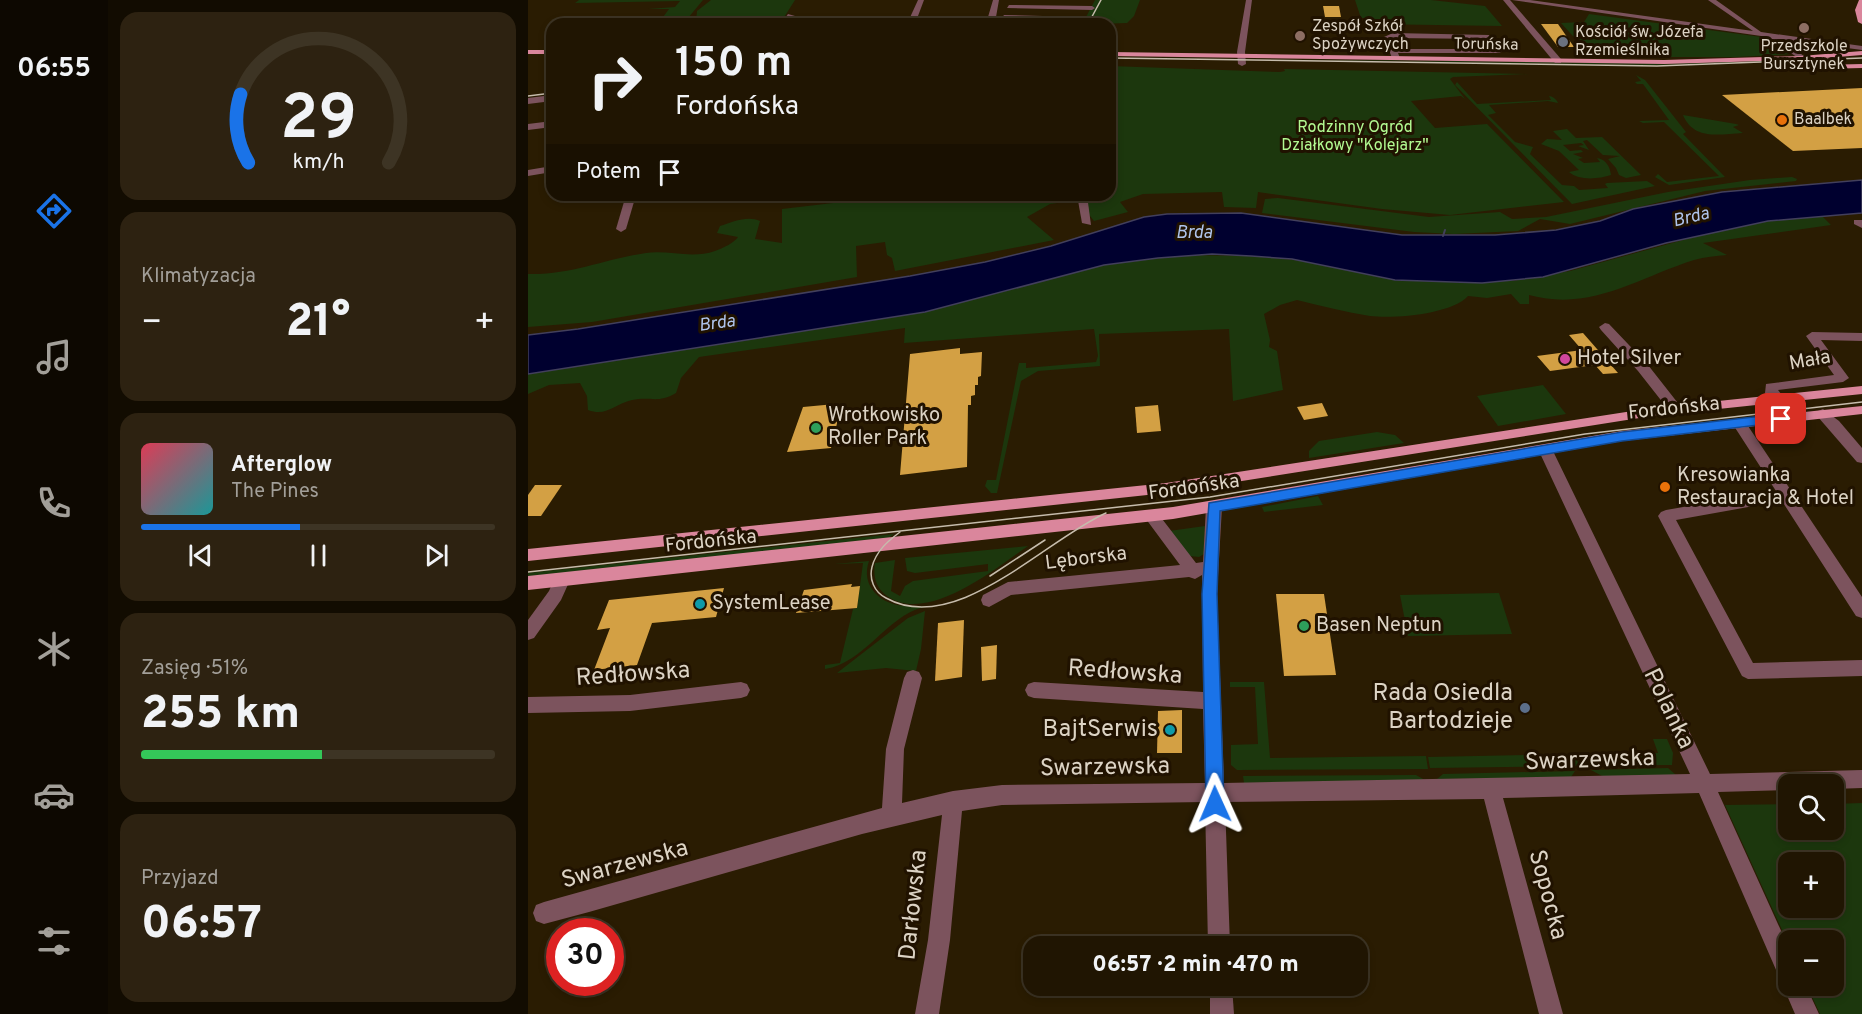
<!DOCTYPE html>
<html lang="pl">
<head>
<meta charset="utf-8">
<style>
	body { margin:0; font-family:Overpass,sans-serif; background:#2d2211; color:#f1f3f6; height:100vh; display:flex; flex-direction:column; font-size:22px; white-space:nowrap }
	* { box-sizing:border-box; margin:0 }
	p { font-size:20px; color:#a29f99 }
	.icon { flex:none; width:33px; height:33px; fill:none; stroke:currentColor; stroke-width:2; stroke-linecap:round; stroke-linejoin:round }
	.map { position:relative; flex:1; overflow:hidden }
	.side { display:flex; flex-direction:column; gap:12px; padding:12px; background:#120c01; width:420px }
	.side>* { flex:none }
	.hud { position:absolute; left:18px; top:18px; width:570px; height:183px; border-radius:18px; box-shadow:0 3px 9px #0003,0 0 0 2px #3d3424; background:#201502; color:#f1f3f6; overflow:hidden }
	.tools { position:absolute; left:1250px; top:774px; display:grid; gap:12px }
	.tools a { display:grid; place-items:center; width:66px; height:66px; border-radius:12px; background:#201502; box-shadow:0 3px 9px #0003,0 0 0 2px #3d3424; font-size:30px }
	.speed { position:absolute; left:18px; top:918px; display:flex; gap:12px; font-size:30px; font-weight:700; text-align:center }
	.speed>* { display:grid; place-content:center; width:78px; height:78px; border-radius:50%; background:#201502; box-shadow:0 3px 9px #0003,0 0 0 2px #3d3424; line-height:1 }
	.speed .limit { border:9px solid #d22; background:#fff; color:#111 }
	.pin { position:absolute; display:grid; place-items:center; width:51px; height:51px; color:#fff; margin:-26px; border-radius:12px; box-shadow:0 3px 9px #0006 }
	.me { position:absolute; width:66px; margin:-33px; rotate:359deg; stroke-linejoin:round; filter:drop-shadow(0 0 4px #0008) }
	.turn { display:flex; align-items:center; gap:21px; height:126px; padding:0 30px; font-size:27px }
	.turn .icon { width:78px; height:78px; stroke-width:2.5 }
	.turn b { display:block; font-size:42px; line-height:51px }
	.then { display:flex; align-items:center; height:57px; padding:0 30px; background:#0003; gap:12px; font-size:22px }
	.big { font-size:45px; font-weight:800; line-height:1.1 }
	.side .tile { flex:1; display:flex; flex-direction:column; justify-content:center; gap:9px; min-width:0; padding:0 21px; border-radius:18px; background:#2d2211 }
	.side .dial { align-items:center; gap:0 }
	.dial svg { height:156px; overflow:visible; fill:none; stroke:#3d3424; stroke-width:7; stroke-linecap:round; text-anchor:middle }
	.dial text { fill:#f1f3f6; stroke:none }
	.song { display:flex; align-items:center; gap:18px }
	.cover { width:72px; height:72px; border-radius:9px; background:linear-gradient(135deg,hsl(350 70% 55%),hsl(180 70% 35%)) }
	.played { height:6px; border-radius:3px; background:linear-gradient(90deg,#1a73e8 45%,#3d3424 45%) }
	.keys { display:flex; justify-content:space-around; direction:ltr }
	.heat { display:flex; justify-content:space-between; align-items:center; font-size:33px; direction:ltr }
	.charge { height:9px; border-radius:4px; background:linear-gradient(90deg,#34c759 51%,#3d3424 0) }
	.trip { position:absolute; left:495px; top:936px; width:345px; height:60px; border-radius:18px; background:#201502; box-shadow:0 3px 9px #0003,0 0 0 2px #3d3424; font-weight:800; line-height:60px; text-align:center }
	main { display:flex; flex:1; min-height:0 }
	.menu { display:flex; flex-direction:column; width:108px; justify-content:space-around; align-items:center; background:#0d0801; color:#a29f99 }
	.menu .icon { width:42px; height:42px }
	.menu .selected { color:#1a73e8 }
	.menu b { font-size:27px; color:#f1f3f6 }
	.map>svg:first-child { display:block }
	.green { fill:#1c370d; fill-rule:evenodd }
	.water { fill:#00002f; stroke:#423f5c; stroke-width:1.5 }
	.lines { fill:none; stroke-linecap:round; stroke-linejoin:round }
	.stream { stroke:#423f5c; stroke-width:2 }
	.building { fill:#d3a044 }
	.minor { fill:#7c535d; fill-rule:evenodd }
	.major { fill:#da869c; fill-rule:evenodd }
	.tram { stroke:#c6bcac; stroke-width:1.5 }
	.route { fill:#1a73e8; stroke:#114b97; stroke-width:1.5 }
	.education-dot { fill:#8d6e63; stroke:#201200; stroke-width:2 }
	.worship-dot { fill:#6b7280; stroke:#201200; stroke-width:2 }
	.food-dot { fill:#e8710a; stroke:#201200; stroke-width:2 }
	.hotel-dot { fill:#d1479c; stroke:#201200; stroke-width:2 }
	.leisure-dot { fill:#2e9e5b; stroke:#201200; stroke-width:2 }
	.culture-dot { fill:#0f9aa8; stroke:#201200; stroke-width:2 }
	.service-dot { fill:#5c6f8a; stroke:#201200; stroke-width:2 }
	.labels { text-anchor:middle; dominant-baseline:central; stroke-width:6; stroke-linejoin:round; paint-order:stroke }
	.far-poi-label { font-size:16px; fill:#dcd3c4; stroke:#201200; text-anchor:start }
	.far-street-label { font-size:16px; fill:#dcd3c4; stroke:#201200 }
	.far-park-label { font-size:16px; fill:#b2fa91; stroke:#201200 }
	.far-water-label { font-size:18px; font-style:italic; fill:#afc4ec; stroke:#201200 }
	.poi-label { font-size:20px; fill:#dcd3c4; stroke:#201200; text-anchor:start }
	.street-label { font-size:20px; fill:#dcd3c4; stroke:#201200 }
	.near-street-label { font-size:24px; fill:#dcd3c4; stroke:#201200 }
	.near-poi-label { font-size:24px; fill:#dcd3c4; stroke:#201200; text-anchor:end }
</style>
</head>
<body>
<main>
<nav class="menu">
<b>06:55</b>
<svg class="icon selected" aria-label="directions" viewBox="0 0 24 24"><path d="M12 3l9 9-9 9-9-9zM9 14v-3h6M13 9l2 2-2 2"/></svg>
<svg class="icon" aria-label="music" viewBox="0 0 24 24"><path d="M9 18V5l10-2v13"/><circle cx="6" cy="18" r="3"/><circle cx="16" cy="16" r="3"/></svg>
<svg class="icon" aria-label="phone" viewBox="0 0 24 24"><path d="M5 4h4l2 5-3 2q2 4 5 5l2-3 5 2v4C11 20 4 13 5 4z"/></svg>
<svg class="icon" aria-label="climate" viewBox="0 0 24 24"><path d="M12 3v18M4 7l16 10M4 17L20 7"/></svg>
<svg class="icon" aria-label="car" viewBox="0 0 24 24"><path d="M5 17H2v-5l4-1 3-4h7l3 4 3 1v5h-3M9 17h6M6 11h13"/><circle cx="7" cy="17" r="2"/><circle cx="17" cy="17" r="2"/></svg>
<svg class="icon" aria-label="filters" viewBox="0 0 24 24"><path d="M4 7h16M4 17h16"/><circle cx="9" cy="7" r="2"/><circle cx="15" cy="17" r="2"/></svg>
</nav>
<section class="side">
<div class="tile dial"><svg viewBox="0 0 100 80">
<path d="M14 69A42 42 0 1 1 86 69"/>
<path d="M14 69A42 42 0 0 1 10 34" stroke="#1a73e8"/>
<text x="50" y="56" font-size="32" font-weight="700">29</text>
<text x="50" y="72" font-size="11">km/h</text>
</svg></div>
<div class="tile"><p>Klimatyzacja</p>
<div class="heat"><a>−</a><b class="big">21°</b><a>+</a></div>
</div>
<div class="tile">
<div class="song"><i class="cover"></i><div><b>Afterglow</b><p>The Pines</p></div></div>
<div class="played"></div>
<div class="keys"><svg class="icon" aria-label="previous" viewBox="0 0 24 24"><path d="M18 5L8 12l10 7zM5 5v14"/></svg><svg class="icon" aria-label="pause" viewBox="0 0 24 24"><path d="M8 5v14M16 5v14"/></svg><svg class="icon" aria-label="next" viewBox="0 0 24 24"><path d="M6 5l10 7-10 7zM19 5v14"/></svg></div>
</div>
<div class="tile"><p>Zasięg · 51%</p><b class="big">255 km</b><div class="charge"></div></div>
<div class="tile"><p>Przyjazd</p><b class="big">06:57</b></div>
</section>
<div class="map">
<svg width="1334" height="1014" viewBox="0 0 1334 1014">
	<rect width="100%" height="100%" fill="#2a1c02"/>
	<g class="green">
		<path d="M51,0H175L155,24H130L141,9H120L147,7L152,1L47,3Z"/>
		<path d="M183,0H267L255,19L168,22L169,11Z"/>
		<path d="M567,0H612L606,16L599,23L569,24L571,19H557Z"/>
		<path d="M827,0H903L957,6L974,26L841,24L839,18H833Z"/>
		<path d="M1061,14L1241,38L1264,54L1208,57H1064L1033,23L1056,22Z"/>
		<path d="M720,59L1129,63L1285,60L1125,65Z"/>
		<path d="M582,66L752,72L757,71L756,69L1001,74L925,77L922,79L937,99L933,96L883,101L907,128L959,124L1036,202L922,215L854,209L730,192L728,208L696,207L694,192L615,194L592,202L600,212L566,221L559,212L557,195H582Z"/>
		<path d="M1108,75L1117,80L1158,132L1155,134L1197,177L1141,185L1127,177L1130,174L1139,182L1191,176L1136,122L1115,123L1111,121L1141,120L1115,84H1109L1107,82L1113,81Z"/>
		<path d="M929,82L949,104L1023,100L1021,96C1025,96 1029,100 1030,103L1020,101L961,105L968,113L960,115L987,142L1005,147L1002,154L1034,185L1046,186L1051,190L1080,188L1077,184L1079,183L1119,181L1127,186L1044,204L927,85Z"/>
		<path d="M1155,115L1208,124L1211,125L1205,127L1215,133C1192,134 1166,141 1155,115Z"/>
		<path d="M1039,129L1048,138L1074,137L1113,175L1098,178L1091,175L1088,168L1080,159L1092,156L1075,155L1059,140L1055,141L1061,150L1050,146L1056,145L1053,143L1035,145L1042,151L1053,150L1055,152L1045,154L1055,158L1050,159L1056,163L1072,162L1069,158C1078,159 1082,167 1083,175C1071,179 1051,181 1041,172L1051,170L1031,151L1013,144L1019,139L1034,140L1025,131Z"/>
		<path d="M1264,177L1269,179L1268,181L1177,191L1042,224L1012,219L990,231L926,234L886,232L734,213L737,199L750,198L901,217L972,212L984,219L1018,217L1140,192L1222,180Z"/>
		<path d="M373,195H550L551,200L522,204L499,217L526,240L367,271L364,258L359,255L357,242L328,246L329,277L64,322L0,327V274C44,275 76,259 118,253C141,250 164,259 187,251C195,248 206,243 210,237L189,233L192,226C204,222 220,215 232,221L227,239L254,243V209Z"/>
		<path d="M1294,216L1303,225L1175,243L1199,255C1188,256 1177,257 1166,260C1109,278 1063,312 1001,295V304H992L983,294L959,298L940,296C924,314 867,319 842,316C818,312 793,306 769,300L752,305L736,314L742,340L741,347L749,351L755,390L705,401L701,329L571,334L572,366L510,371L493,381L469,493H463L457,486L459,480H468L491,363H498V368L568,362L570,356L566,329L376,343L377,328L171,357L153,378L148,393C129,404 123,396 104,400C86,404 79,417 60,410L59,396L52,383L21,385L0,394V374L395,312L576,265L657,255L723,256L985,281L1042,271L1188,231L1240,221Z"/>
		<path d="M1015,385L1038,414L970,426L949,396Z"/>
		<path d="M849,432L867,435L876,443L781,458V451L791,441Z"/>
		<path d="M790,496L795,505L736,512L734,507Z"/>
		<path d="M677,526L676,554L671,557L662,556L641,531Z"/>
		<path d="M366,534L361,538L0,577V573Z"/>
		<path d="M500,546C468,568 400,625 359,596C347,587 345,575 347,563L367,560L363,591L372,596L377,586L385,581L460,571V564L387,573L379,571L377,558Z"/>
		<path d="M341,561C332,586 353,605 377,606C384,607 391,605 396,607C358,616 337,663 297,669V665L312,663L325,609L329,608L335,563L306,564Z"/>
		<path d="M971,593L984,634L880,636L872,595Z"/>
		<path d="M397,611L393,649L388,671L358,668L309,673L380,618Z"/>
		<path d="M702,682H736L742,758L898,756L900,769L709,770L703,765V745L730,744L727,687H702Z"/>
		<path d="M1125,739H1139L1145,753L1144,765H1057L1053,754L1130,753Z"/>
		<path d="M1047,754L1051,766L902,768L900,757Z"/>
		<path d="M1140,768L1148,775L1076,777L1063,770Z"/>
		<path d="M1047,771L1043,777L909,779L915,774Z"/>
		<path d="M888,775L897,780L716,783L715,776Z"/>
		<path d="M1334,803V1014H1292L1279,986H1305V940H1260V943L1197,805L1260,804V830H1305V804ZM1260,862H1305V908H1260Z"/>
	</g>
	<path class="water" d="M1334,180V213L1240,221L1138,243L1015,277L954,283L867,280L764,259L723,256L684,254L630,258L576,265L397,312L0,374V335L50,329L382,276L457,262L523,246L616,217L639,214L713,213L874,235H967L1028,230L1072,221L1105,209L1194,192Z"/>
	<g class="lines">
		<path class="stream" d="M915,236L917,230"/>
	</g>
	<g class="building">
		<path d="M795,6H811L813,17H797Z"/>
		<path d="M1013,24H1030L1046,47H1030Z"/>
		<path d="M1334,88V148L1265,151L1194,95Z"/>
		<path d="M1055,333L1090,373L1075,374L1067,365L1022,371L1009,356L1054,350L1041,335Z"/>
		<path d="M432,348V354L454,352L453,376L450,377V385H447V395L443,396V405H440L439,467L372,475L382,354Z"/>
		<path d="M794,403L800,416L776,420L769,407Z"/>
		<path d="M307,404L306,411H312L303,448L259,452L275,407Z"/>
		<path d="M630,405L633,431L609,433L607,407Z"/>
		<path d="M7,485H34L13,516H0V495Z"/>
		<path d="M324,584L323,587L332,586L329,608L268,613L276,590Z"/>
		<path d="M196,588L188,617L124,623L109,665L66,670L82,628L69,630L81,600Z"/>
		<path d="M748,594H796L808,675L756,676Z"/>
		<path d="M436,620L434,677L407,681L410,623Z"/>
		<path d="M469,645L468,679L454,681L453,647Z"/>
		<path d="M654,710V753H629L630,711Z"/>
	</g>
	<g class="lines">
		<g class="minor">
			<path d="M390,0H396L387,24H379Z"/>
			<path d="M465,0H471L468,17L470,24H462L460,17Z"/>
			<path d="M718,0H724L717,52L718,64L714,66L710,64L709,52Z"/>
			<path d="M975,0H982L1033,59V63H1027Z"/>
			<path d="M984,0H1002L1225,31L1180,0H1188L1233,32L1334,46V50L1251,39L1276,56L1273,60L1240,37Z"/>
			<path d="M481,5L564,6L567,8L564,10L479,8Z"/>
			<path d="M260,14L267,16L261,24H253Z"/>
			<path d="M476,15L551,17L558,21L556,24H548L549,21L473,19Z"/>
			<path d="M865,33L961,35L975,51L971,53H870L872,58L868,60L864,58L856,37ZM864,38L959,39L966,49H868Z"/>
			<path d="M24,95V101L0,104V98Z"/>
			<path d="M24,121V127L0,130V124Z"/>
			<path d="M24,166V172L0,176V170Z"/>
			<path d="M98,195H108L98,229L93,232L88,229Z"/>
			<path d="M549,195H559L563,225L554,223Z"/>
			<path d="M1326,220H1334V228L1326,224Z"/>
			<path d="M1077,323L1081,324L1120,365L1153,407L1155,410L1153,413H1143L1110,371L1073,330L1071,327Z"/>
			<path d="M1284,332L1334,333V341L1293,340L1321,378L1315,382L1250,390L1257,399L1250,403L1245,402L1237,393L1238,384L1306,375L1278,336Z"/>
			<path d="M1295,409L1311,421L1334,448V463L1329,462L1290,417L1288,414L1290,411Z"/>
			<path d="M1211,418L1216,420L1334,597V618L1328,616L1254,501L1148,520L1225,663L1334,660V676L1220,679L1214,676L1130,516L1133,512L1138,510L1248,491L1204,423Z"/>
			<path d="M1017,444L1024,449L1182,774L1334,770V788L1305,789V784H1260V790L1190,792L1260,946V986H1278L1291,1014H1267L1255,986L1257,981L1252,979L1171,793L975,798L1035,1014H1011L956,799L697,802L702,946H680L677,802L474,805L434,811L422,940L411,1014H387L400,940L414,815L334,834L61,912L16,924L8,921L5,913L8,905L16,902L354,808L358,749L376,678L379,672L385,670L391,672L394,678L376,749L374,803L425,791L474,785L677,783L675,709L506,698L500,696L497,690L500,684L506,682L675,692L674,575L667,579L661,577L483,595L461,607L455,605L453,600L455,595L480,582L652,565L615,515L618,511H628L668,563L675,562L678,507L686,501L694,507L689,594L696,783L1162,774L1010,449Z"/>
			<path d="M34,574L40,575L42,580L33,600L6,638L0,640V620L21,591L28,575Z"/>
			<path d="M213,682L219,684L222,690L219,696L213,698L102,711L0,713V697L102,695Z"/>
			<path d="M682,986H704L706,1014H682Z"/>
		</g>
		<g class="major">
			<path d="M1331,0H1334V24L1330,22L1327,10Z"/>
			<rect x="0" y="50" width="24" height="4"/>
			<path d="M1334,51V55L1273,60L1136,64L582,56V52L1136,60L1273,56Z"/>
			<path d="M1334,64V68L1293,69L1289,67L1293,65Z"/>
			<path d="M1334,386V394L1124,416L638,493L0,561V549L638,483L1124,408Z"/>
			<path d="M1334,406V414L1094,441L645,519L0,590V576L645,507L1094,431Z"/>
		</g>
		<g class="tram">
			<path d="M560,24L573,0"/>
			<path d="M582,58L1129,66L1334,58"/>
			<path d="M0,96L24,93"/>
			<path d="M372,532C360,541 348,551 344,567C341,579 346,592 358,598C428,637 517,540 578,513"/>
			<path d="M0,572L682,497L1057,434L1334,402"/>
			<path d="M462,576L517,540"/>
		</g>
	</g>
	<path class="route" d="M1253,414L1259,419L1257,422L1094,441L692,511L689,594L696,804L693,810L687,813L680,810L678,804L674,594L681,503L1094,432Z"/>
	<g class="education-dot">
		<circle cx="1276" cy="28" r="6"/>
		<circle cx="772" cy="36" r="6"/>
	</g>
	<circle class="worship-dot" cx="1035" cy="42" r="6"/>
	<g class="food-dot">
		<circle cx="1254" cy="120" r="6"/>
		<circle cx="1137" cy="487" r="6"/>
	</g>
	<circle class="hotel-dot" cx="1037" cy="359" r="6"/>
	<g class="leisure-dot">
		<circle cx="288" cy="428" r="6"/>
		<circle cx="776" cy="626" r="6"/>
	</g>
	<g class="culture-dot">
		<circle cx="172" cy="604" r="6"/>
		<circle cx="642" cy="730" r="6"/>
	</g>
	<circle class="service-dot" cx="997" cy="708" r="6"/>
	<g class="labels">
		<g class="far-poi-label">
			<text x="784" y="27">Zespół Szkół<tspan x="784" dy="18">Spożywczych</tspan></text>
			<text x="1047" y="33">Kościół św. Józefa<tspan x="1047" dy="18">Rzemieślnika</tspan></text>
			<text x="1276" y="47" text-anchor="middle">Przedszkole<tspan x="1276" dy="18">Bursztynek</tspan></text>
			<text x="1266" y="120">Baalbek</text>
		</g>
		<g class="far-street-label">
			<text transform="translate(958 45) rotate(1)">Toruńska</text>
		</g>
		<g class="far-park-label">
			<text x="827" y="128">Rodzinny Ogród<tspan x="827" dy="18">Działkowy "Kolejarz"</tspan></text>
		</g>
		<g class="far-water-label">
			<text transform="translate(1163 218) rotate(-14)">Brda</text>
			<text x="666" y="233">Brda</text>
			<text transform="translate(189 324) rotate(-8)">Brda</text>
		</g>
		<g class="poi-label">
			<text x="1049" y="359">Hotel Silver</text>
			<text x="300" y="416">Wrotkowisko<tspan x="300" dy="23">Roller Park</tspan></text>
			<text x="1149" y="476">Kresowianka<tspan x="1149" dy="23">Restauracja &amp; Hotel</tspan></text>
			<text x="184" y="604">SystemLease</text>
			<text x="788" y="626">Basen Neptun</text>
		</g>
		<g class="street-label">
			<text transform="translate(1282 361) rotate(-10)">Mała</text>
			<text transform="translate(1146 409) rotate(-6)">Fordońska</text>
			<text transform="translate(666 488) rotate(-8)">Fordońska</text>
			<text transform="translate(183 542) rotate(-6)">Fordońska</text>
			<text transform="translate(558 559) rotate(-7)">Lęborska</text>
		</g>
		<g class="near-street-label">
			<text transform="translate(597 673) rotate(4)">Redłowska</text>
			<text transform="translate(105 675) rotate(-4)">Redłowska</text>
			<text transform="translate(1140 709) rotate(64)">Polanka</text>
			<text transform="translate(1062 761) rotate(-2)">Swarzewska</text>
			<text transform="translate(577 768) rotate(-1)">Swarzewska</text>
			<text transform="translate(97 865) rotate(-15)">Swarzewska</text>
			<text transform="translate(1019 895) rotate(75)">Sopocka</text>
			<text transform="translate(386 905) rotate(-84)">Darłowska</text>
		</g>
		<g class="near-poi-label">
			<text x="985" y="694">Rada Osiedla<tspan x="985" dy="28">Bartodzieje</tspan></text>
			<text x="630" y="730">BajtSerwis</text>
		</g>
	</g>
</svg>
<div class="tools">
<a><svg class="icon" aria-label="search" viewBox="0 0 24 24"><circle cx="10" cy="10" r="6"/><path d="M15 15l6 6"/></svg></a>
<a>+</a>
<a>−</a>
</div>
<div class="speed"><div class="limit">30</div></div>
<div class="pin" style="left:1253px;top:419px;background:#d93025"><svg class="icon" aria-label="arrive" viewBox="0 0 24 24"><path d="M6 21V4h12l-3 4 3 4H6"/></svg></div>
<svg class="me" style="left:687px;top:804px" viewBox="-20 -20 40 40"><path d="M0-17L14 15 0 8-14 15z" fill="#1a73e8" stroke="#fff" stroke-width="4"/></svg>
<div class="trip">06:57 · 2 min · 470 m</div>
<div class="hud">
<div class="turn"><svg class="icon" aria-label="right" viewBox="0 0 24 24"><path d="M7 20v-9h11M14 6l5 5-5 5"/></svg><div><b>150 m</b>Fordońska</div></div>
<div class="then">Potem<svg class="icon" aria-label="arrive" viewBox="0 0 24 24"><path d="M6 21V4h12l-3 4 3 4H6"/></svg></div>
</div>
</div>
</main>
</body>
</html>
